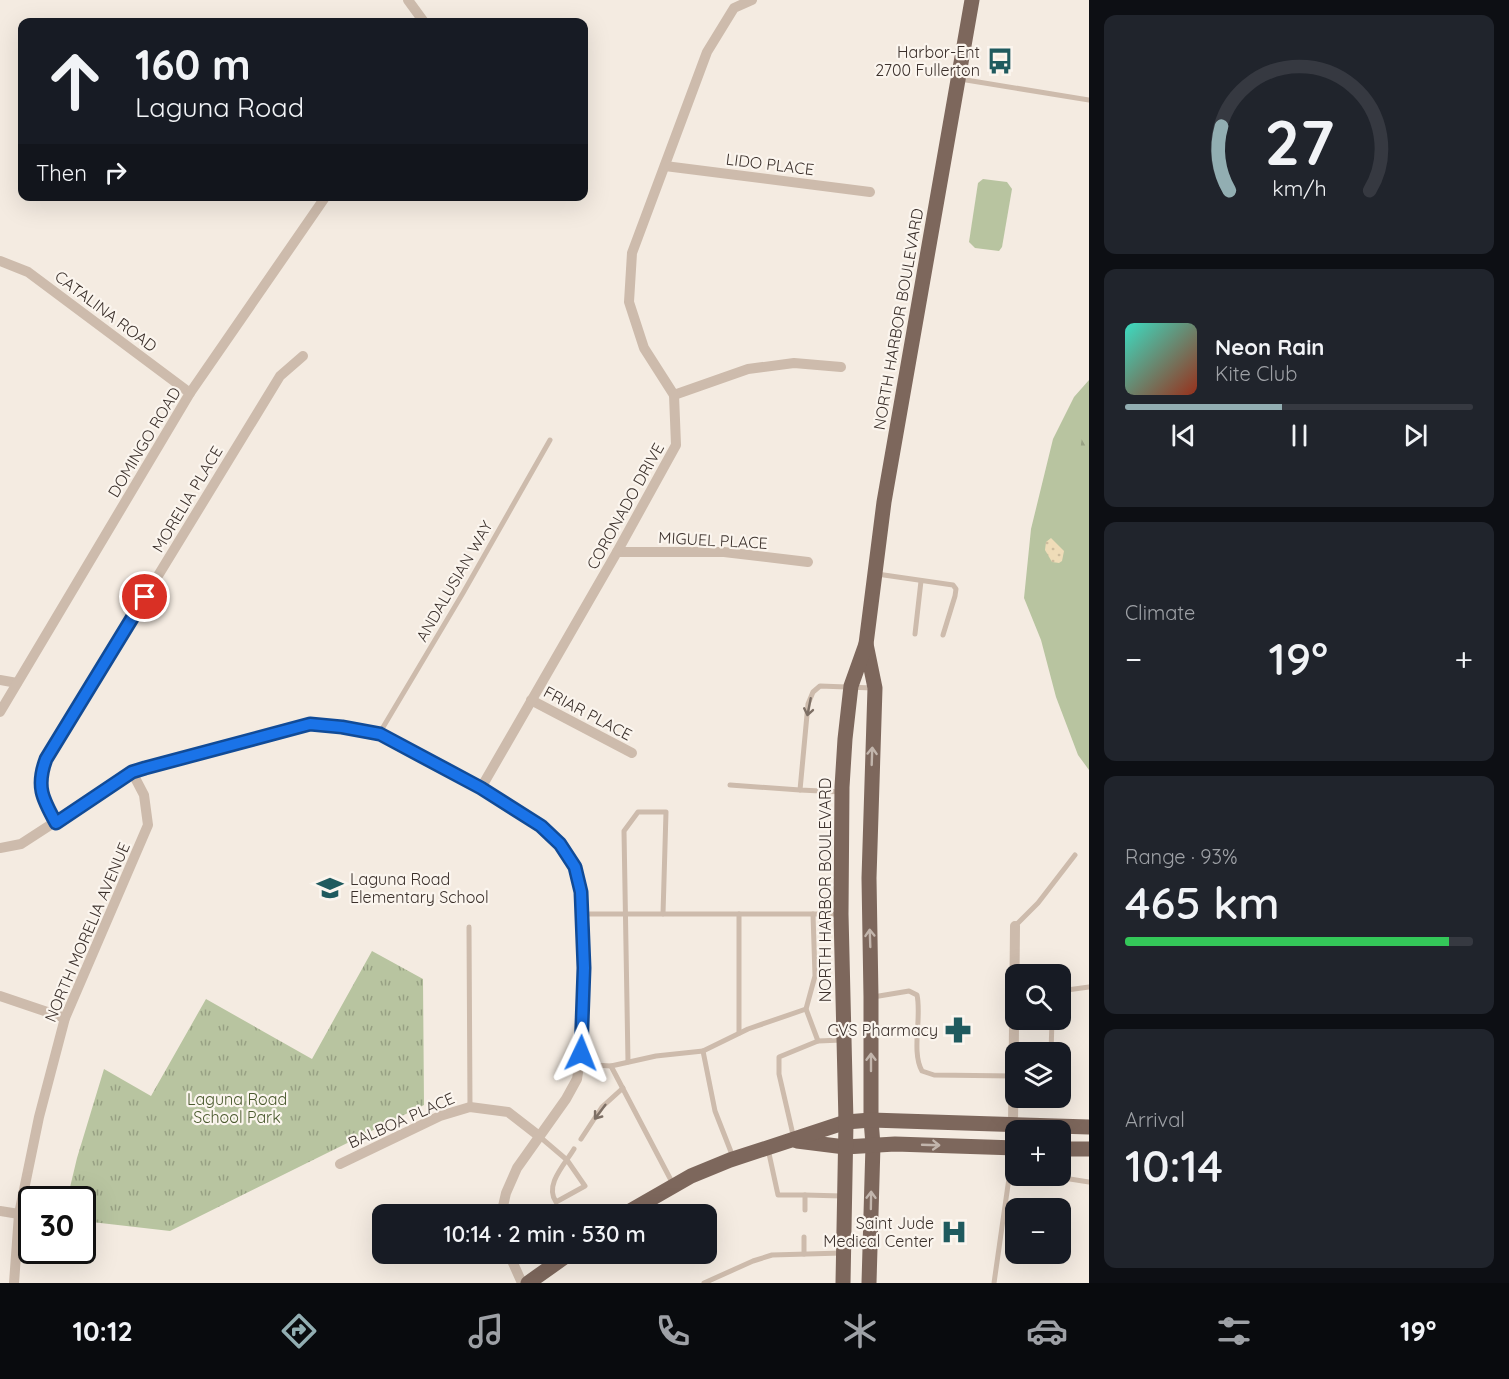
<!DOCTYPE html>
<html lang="en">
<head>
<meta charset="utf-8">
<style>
	body { margin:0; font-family:Quicksand,sans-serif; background:#20242c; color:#f1f3f6; height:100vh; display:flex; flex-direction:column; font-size:22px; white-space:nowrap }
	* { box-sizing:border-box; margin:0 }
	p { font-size:20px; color:#9ea1a6 }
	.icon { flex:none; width:33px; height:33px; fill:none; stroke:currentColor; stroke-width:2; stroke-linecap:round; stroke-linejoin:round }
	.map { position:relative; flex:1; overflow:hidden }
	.sheet { display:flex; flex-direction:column; gap:15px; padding:15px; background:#0d0f14; width:420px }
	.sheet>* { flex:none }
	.top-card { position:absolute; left:18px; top:18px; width:570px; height:183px; border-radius:12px; box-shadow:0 6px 24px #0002; background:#171b24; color:#f1f3f6; overflow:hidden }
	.controls { position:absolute; left:1005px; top:964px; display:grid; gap:12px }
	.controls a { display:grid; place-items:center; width:66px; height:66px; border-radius:12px; background:#171b24; box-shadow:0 6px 24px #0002; font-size:30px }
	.speed { position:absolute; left:18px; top:1186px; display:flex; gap:12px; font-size:30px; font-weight:700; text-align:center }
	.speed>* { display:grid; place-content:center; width:78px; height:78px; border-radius:50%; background:#171b24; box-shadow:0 6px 24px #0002; line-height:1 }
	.speed .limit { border:3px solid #111; border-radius:9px; background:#fff; color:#111 }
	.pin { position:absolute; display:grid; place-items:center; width:51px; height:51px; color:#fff; margin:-26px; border:3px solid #fff; border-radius:50%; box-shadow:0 2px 6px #0007 }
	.me { position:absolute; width:66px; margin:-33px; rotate:2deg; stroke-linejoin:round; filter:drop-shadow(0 0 4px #0008) }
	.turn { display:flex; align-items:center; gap:21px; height:126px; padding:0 18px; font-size:27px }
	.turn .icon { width:78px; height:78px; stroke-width:2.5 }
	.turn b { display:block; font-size:42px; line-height:51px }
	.then { display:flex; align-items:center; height:57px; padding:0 18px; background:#0003; gap:12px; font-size:22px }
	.big { font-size:45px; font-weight:600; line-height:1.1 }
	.sheet .tile { flex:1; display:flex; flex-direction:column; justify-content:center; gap:9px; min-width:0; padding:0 21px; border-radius:12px; background:#20242c }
	.sheet .dial { align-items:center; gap:0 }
	.dial svg { height:156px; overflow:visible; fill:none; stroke:#363941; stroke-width:7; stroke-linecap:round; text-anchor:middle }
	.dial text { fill:#f1f3f6; stroke:none }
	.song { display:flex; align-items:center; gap:18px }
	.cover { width:72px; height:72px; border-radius:9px; background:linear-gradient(135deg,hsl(170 70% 55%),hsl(10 70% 35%)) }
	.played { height:6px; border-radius:3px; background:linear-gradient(90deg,#92aeb2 45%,#363941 45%) }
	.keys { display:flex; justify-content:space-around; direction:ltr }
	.heat { display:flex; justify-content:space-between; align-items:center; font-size:33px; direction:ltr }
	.charge { height:9px; border-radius:4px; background:linear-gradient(90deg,#34c759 93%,#363941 0) }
	.trip { position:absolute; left:372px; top:1204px; width:345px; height:60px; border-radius:12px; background:#171b24; box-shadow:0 6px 24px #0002; font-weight:600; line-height:60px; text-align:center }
	.tab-bar { display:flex; height:96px; justify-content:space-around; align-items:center; background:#090b0e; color:#9ea1a6 }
	.tab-bar .icon { width:42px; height:42px }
	.tab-bar .active { color:#92aeb2 }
	.tab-bar b { font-size:27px; color:#f1f3f6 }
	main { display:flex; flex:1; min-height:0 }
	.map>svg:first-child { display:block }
	.grass { fill:#b8c4a0 }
	.forest { fill:url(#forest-firs) }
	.sand { fill:url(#sand-dots) }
	.park { fill:url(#park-tufts) }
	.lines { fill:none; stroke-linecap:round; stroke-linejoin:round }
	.service { stroke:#cdbbac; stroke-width:5 }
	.minor { stroke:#cdbbac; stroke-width:10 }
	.primary { stroke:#7d675c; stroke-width:15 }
	.oneway { stroke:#7d6f65 }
	.oneway2 { stroke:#c2b5ac }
	.route-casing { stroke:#114b97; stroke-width:15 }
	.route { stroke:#1a73e8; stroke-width:10 }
	.labels { text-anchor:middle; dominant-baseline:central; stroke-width:4.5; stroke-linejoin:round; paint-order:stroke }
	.poi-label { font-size:16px; fill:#3b302b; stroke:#fbf5ee; text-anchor:end }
	.street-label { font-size:16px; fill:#3b302b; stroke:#fbf5ee }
	.park-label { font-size:16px; fill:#4a5a2e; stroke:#fbf5ee }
</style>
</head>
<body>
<main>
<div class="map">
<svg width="1089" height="1283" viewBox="0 0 1089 1283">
	<defs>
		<pattern id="forest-firs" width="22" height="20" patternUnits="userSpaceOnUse" patternTransform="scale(1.5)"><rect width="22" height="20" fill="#b8c4a0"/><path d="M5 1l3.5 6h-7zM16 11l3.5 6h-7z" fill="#97a083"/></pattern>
		<pattern id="sand-dots" width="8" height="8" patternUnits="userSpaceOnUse" patternTransform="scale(1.5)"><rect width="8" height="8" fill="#efdcb8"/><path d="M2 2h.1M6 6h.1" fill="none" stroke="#cebd9e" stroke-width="1.8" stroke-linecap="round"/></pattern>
		<pattern id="park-tufts" width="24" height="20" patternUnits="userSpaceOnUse" patternTransform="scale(1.5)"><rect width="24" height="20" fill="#b8c4a0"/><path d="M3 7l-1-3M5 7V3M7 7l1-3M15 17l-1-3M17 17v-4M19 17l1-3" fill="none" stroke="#97a083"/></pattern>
	</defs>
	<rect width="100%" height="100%" fill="#f4ebe1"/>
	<g class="grass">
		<path d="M983,179L1007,182L1012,189L1002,247L999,251L975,248L969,242L978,183Z"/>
		<path d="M1089,380V770L1078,755L1056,697L1041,640L1024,598L1031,529L1053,439L1074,397Z"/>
	</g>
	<path class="forest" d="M1089,422V481C1079,462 1077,440 1089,422Z"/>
	<path class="sand" d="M1051,538L1064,551L1062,561L1059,563L1052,562L1045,550L1046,542Z"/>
	<path class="park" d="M372,951L423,979L424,1105L170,1231L83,1221L82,1200H67L77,1158L104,1069L151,1096L206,999L312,1059Z"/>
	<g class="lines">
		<g class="service">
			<path d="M960,79L1089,100"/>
			<path d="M877,574L953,585L956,589L955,596L943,635"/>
			<path d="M915,634L921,581"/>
			<path d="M379,734L463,593L550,440"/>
			<path d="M730,785L800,790"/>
			<path d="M842,792L800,790L808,704L813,692L820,686L873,688"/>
			<path d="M582,914H813L815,976L806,1009L818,1041"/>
			<path d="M739,914V1033"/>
			<path d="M813,914H839"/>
			<path d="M1015,926L1038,903L1075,855"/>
			<path d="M469,927L470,1107"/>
			<path d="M1060,991L1089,987"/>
			<path d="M873,997L909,991L917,995C922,1017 911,1052 922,1071L934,1075L1014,1076"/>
			<path d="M1051,1053L1052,1020"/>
			<path d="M628,1062L624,831L638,812H666L663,914"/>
			<path d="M579,1064L611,1066L656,1056L703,1051"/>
			<path d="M611,1066L673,1184"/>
			<path d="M540,1137L567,1160L585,1186L556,1202C544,1185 565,1164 574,1149"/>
			<path d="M581,1139L602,1107L623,1088"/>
			<path d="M794,1139L779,1074V1057L818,1041L842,1040"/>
			<path d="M768,1149L778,1195H805V1210"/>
			<path d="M733,1157L715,1111L703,1051L748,1029L806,1009"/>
			<path d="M1051,1176L1089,1182"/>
			<path d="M805,1195L842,1196"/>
			<path d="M804,1254V1237"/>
			<path d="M704,1283L753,1261L772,1255L842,1253"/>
			<path d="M994,1283L1013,1150"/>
		</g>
		<g class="minor">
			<path d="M408,0L424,22"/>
			<path d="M665,166L870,192"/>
			<path d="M0,261L28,272L190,393"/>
			<path d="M674,395L748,369L794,363L841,367"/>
			<path d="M617,552H724L808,562"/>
			<path d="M0,680L17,683"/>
			<path d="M531,700L632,753"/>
			<path d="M0,712L190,393L326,196"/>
			<path d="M481,788L617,552L676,445L674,395L644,348L629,302L632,253L707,52L734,8L752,0"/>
			<path d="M55,823C41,798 36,786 46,759L280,376L303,356"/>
			<path d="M0,848L21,844L132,772L310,724L342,727L379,734L481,788L541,826L560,844L575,867L581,892L583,968L581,1053L577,1079L566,1099L517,1168L506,1193L501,1215"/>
			<path d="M0,996L65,1018"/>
			<path d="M1013,1126L1015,926"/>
			<path d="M340,1164L440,1116L470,1107L508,1112L539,1136"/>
			<path d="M0,1211L19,1214"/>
			<path d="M509,1254L522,1283"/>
			<path d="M14,1283L19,1214L39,1117L65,1018L148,825L144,795L132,772"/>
		</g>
		<g class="primary">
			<path d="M866,644L875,688L869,878L871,997V1120L873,1145L869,1283"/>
			<path d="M797,1141L845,1147L895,1144L1016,1148"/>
			<path d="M1060,1149H1089"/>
			<path d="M623,1215L691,1176L730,1160L846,1122L871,1120L1089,1127"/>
			<path d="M528,1283L569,1254"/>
			<path d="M843,1283L846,1122L841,914L842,787L845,739L851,686L866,644L884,502L972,0"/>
		</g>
	</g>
	<defs><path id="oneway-shaft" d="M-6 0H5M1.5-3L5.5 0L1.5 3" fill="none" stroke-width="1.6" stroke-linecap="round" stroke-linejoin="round" transform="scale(1.5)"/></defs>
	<g class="oneway">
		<use href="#oneway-shaft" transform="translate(809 707) rotate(101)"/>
		<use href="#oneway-shaft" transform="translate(600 1112) rotate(127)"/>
	</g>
	<g class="oneway2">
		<use href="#oneway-shaft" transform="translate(872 756) rotate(-88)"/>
		<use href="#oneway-shaft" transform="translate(870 938) rotate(-92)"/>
		<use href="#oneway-shaft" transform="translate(871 1062) rotate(-90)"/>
		<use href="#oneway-shaft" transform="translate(931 1145) rotate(2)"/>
		<use href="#oneway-shaft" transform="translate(871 1200) rotate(-89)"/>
	</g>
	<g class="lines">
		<g class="route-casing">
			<path id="route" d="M145,597L46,759C36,786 42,798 56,823L132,772L145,768L310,724L342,727L380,734L481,788L541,826L560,844L575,867L581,892L584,968L581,1053"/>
		</g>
		<use href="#route" class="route"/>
	</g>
	<defs>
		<g id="bus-bare" transform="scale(2.07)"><path d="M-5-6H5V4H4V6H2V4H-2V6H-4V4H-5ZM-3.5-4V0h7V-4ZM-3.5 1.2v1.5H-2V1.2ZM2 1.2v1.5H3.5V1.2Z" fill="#1f5a5e" stroke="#fbf5ee" stroke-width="2.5" paint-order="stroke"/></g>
		<g id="school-bare" transform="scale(2.07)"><path d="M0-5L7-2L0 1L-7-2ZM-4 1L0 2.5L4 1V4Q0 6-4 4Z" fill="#1f5a5e" stroke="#fbf5ee" stroke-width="2.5" paint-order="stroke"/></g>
		<g id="pharmacy-bare" transform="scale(2.07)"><path d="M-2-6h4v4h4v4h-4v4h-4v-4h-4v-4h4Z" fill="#1f5a5e" stroke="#fbf5ee" stroke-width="2.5" paint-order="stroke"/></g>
		<g id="hospital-bare" transform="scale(2.07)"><path d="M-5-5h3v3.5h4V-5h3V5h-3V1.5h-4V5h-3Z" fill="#1f5a5e" stroke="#fbf5ee" stroke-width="2.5" paint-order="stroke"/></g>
	</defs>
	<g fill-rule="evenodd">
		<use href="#bus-bare" x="1000" y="61"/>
		<use href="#school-bare" x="330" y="888"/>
		<use href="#pharmacy-bare" x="958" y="1030"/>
		<use href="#hospital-bare" x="954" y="1232"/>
	</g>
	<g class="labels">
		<g class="poi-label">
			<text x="980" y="52">Harbor-Ent<tspan x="980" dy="18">2700 Fullerton</tspan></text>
			<text x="350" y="879" text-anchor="start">Laguna Road<tspan x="350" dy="18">Elementary School</tspan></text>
			<text x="938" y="1030">CVS Pharmacy</text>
			<text x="934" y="1223">Saint Jude<tspan x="934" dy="18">Medical Center</tspan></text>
		</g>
		<g class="street-label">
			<text transform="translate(770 164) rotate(7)">LIDO PLACE</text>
			<text transform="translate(106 311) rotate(37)">CATALINA ROAD</text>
			<text transform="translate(898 319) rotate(-80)">NORTH HARBOR BOULEVARD</text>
			<text transform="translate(144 442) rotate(-59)">DOMINGO ROAD</text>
			<text transform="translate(187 499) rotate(-59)">MORELIA PLACE</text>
			<text transform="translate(625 506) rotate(-61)">CORONADO DRIVE</text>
			<text transform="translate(713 540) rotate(3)">MIGUEL PLACE</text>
			<text transform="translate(454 581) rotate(-60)">ANDALUSIAN WAY</text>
			<text transform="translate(588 713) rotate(28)">FRIAR PLACE</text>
			<text transform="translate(825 890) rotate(-90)">NORTH HARBOR BOULEVARD</text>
			<text transform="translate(87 932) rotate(-67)">NORTH MORELIA AVENUE</text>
			<text transform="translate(401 1120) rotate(-24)">BALBOA PLACE</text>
		</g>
		<g class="park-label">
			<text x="237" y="1099">Laguna Road<tspan x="237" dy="18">School Park</tspan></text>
		</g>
	</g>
</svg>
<div class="controls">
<a><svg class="icon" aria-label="search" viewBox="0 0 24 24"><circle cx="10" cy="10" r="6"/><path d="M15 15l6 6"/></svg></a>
<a><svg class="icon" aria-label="layers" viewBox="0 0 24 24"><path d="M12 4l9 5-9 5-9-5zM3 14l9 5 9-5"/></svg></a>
<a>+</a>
<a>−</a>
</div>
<div class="speed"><div class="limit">30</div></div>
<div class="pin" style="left:145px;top:597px;background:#d93025"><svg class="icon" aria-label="arrive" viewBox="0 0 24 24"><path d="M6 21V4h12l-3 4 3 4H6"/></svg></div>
<svg class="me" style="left:581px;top:1053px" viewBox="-20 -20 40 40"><path d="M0-17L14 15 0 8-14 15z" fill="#1a73e8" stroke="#fff" stroke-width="4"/></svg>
<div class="trip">10:14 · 2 min · 530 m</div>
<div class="top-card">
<div class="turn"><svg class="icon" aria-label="ahead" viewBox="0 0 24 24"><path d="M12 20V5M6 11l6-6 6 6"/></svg><div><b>160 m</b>Laguna Road</div></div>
<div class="then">Then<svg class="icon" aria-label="right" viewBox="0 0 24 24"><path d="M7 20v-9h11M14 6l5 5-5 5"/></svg></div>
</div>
</div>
<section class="sheet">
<div class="tile dial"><svg viewBox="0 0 100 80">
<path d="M14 69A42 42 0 1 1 86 69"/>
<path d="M14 69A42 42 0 0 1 10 36" stroke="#92aeb2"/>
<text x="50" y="56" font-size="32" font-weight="700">27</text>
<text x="50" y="72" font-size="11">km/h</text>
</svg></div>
<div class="tile">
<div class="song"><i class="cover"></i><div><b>Neon Rain</b><p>Kite Club</p></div></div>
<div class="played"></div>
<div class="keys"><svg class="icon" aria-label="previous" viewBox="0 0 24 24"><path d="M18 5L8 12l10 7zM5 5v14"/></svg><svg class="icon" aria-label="pause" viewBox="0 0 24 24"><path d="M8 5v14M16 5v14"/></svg><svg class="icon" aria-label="next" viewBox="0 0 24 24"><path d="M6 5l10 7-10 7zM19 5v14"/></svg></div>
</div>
<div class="tile"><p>Climate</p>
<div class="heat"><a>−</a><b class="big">19°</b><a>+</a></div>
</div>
<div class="tile"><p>Range · 93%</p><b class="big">465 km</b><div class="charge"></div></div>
<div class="tile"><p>Arrival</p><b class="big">10:14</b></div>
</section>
</main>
<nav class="tab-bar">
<b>10:12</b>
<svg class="icon active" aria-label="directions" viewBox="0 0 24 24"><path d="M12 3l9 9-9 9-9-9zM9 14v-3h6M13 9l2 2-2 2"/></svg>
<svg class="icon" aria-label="music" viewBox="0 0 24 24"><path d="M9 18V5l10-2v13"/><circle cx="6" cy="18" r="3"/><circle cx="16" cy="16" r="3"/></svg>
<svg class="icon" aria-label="phone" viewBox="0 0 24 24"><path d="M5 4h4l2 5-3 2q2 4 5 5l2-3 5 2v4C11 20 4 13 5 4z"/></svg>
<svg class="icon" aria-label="climate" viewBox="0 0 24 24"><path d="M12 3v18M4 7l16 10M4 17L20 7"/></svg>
<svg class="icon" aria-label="car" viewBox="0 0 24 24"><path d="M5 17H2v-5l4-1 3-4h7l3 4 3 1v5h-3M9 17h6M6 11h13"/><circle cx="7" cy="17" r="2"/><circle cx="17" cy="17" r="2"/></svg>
<svg class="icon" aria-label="filters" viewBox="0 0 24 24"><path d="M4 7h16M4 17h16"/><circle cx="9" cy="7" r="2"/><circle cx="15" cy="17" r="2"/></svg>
<b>19°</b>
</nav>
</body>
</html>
